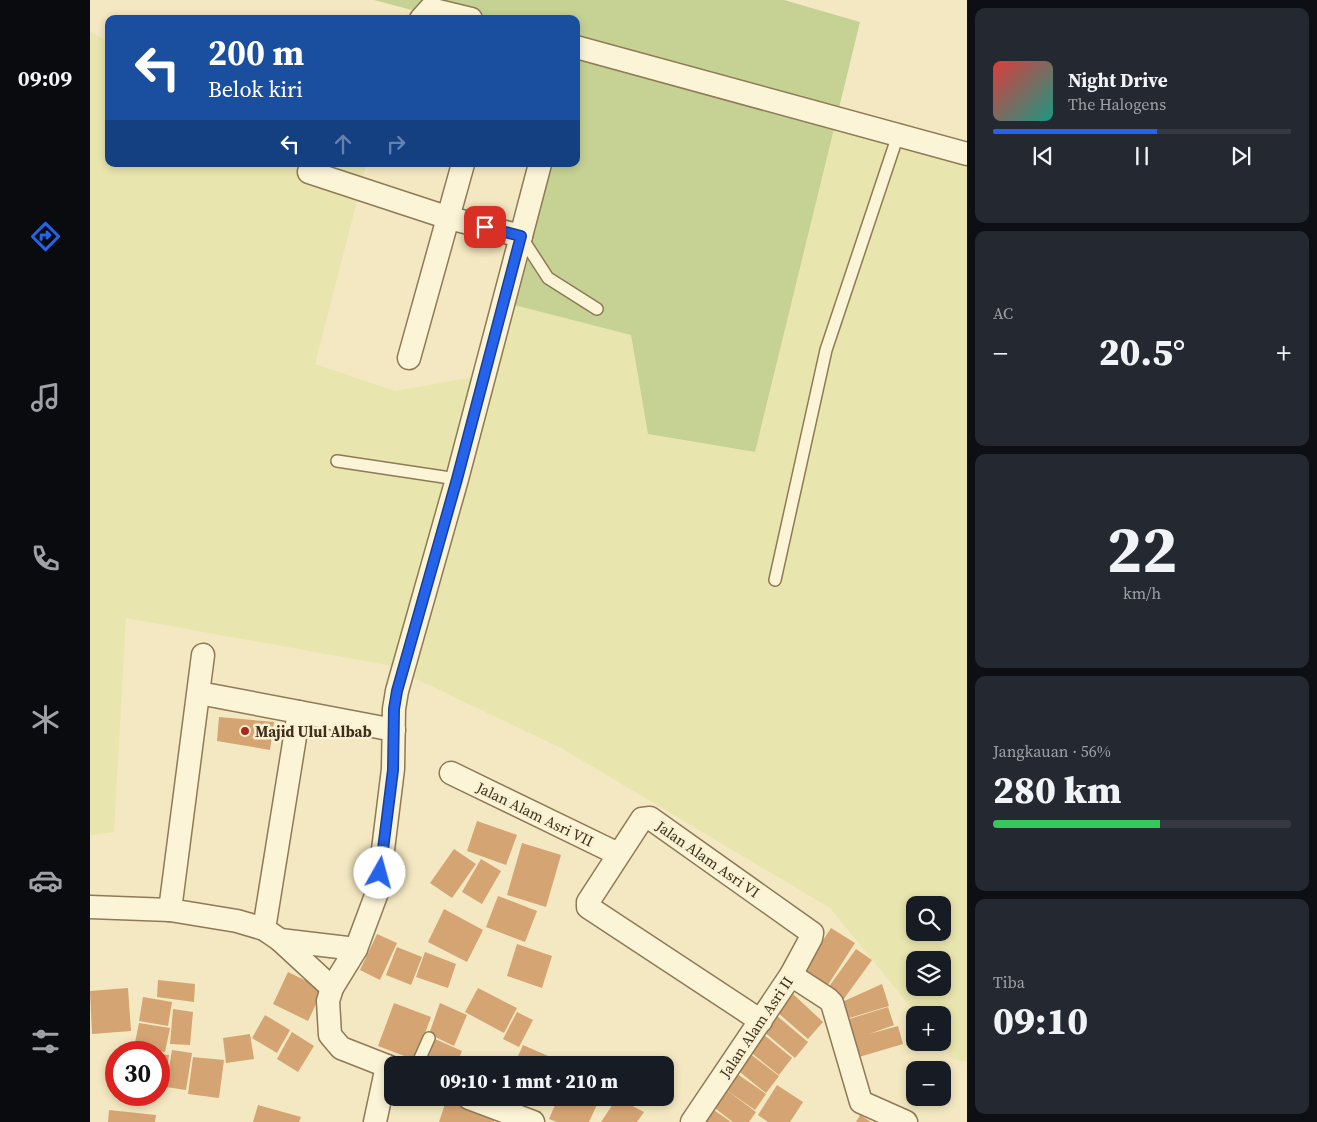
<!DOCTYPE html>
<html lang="id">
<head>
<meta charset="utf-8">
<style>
	body { margin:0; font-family:"Source Serif 4",serif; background:#242831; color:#f1f3f6; height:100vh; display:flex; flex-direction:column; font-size:19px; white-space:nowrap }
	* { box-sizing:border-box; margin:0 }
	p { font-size:16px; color:#9ea1a6 }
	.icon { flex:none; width:28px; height:28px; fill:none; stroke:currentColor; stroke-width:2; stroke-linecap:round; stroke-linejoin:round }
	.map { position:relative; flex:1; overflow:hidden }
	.sheet { display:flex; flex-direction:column; gap:8px; padding:8px; background:#0d0f14; width:350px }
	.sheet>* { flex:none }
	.guide { position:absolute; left:15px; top:15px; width:475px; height:152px; border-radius:10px; box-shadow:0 2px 8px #0003; background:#1a4fa0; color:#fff; overflow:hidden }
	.controls { position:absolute; left:816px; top:896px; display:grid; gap:10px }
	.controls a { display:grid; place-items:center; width:45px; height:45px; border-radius:10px; background:#171b24; box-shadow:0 2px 8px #0003; font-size:25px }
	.speed { position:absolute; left:15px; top:1041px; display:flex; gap:10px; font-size:25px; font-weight:700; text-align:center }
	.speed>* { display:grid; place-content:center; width:65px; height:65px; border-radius:50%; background:#171b24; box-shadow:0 2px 8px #0003; line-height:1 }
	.speed .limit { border:8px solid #d22; background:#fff; color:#111 }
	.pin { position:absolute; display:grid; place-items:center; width:42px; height:42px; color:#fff; margin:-21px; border-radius:10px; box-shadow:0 2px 8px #0006 }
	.me { position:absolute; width:55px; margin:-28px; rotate:7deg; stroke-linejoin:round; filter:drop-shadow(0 0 4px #0008) }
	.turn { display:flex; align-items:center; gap:18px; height:105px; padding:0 20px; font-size:22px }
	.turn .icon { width:65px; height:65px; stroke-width:2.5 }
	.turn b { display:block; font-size:35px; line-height:42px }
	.lanes { display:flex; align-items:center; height:48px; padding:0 20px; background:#0003; justify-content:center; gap:25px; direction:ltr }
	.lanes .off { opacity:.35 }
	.big { font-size:38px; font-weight:800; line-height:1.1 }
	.sheet .widget { flex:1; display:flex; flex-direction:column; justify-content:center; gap:8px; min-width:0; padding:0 18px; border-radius:10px; background:#242831 }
	.sheet .dial { align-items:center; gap:0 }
	.dial b { font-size:65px; line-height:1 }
	.song { display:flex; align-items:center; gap:15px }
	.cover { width:60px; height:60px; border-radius:8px; background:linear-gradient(135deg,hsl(0 70% 55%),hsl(170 70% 35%)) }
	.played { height:5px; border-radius:2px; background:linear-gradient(90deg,#2563eb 55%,#363941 55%) }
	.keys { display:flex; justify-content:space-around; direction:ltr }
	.heat { display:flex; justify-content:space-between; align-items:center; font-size:28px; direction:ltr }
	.charge { height:8px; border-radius:4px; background:linear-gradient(90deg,#34c759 56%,#363941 0) }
	.trip { position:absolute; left:294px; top:1056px; width:290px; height:50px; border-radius:10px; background:#171b24; box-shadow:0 2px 8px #0003; font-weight:800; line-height:50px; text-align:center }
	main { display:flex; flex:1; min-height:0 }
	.tab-bar { display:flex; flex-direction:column; width:90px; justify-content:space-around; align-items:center; background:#090b0e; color:#9ea1a6 }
	.tab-bar .icon { width:35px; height:35px }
	.tab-bar .active { color:#2563eb }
	.tab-bar b { font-size:22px; color:#f1f3f6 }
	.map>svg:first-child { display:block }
	.farmland { fill:#e9e5ae; fill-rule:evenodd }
	.green { fill:#c6d294 }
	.building { fill:#d5a473 }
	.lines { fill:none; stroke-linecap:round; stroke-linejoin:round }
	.lane-casing { stroke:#8f7956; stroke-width:14 }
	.street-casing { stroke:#8f7956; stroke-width:25 }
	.lane { stroke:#fcf4d6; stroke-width:11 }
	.street { stroke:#fcf4d6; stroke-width:22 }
	.route-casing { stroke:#184099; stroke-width:12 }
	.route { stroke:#2563eb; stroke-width:9 }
	.poi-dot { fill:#a5291f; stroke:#f9f1d2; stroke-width:2 }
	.labels { text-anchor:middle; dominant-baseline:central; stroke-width:5; stroke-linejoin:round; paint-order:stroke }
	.poi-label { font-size:15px; font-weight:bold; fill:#3d2f1c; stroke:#f9f1d2; text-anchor:start }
	.street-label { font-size:15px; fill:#3d2f1c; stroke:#f9f1d2 }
</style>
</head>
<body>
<main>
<nav class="tab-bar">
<b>09:09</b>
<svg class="icon active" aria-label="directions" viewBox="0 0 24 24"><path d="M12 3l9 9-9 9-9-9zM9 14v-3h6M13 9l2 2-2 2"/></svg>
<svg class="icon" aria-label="music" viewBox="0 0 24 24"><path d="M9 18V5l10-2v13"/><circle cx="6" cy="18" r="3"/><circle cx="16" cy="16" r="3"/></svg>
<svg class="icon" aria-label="phone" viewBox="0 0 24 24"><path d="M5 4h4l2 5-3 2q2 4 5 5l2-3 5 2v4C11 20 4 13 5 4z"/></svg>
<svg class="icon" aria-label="climate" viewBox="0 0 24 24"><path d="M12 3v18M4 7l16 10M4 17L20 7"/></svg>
<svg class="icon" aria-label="car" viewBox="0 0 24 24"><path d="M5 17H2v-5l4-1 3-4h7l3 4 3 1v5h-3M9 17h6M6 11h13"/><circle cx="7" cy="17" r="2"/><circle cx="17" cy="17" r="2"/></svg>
<svg class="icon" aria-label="filters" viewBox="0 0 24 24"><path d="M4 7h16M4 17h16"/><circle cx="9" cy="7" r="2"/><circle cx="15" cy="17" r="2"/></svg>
</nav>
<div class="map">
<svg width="877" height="1122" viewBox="0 0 877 1122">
	<rect width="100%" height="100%" fill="#f3e8c1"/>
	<path class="farmland" d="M0,32L19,42V164H270L276,166L225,364L305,391L390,376L424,305L541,335L558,434L665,452L743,129L877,165V1062L862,1059L849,1043L852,1042V1015H827L740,908L473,749L297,665L36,618L24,832L0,835ZM825,905H852V932H825ZM825,960H852V988H825Z"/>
	<path class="green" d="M284,0H694L770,22L665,452L558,434L541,335L424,305L459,164H486V19H356Z"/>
	<g class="building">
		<path d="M129,717L184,722L180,750L127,741Z"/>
		<path d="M387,821L427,835L416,865L377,851Z"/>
		<path d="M432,843L471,855L456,907L417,895Z"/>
		<path d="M364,849L386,864L362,898L340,883Z"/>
		<path d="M391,859L411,871L392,904L372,892Z"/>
		<path d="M408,896L447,911L435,942L396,927Z"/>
		<path d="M354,909L393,930L377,962L338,942Z"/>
		<path d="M741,928L765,943L736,988L712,972Z"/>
		<path d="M287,934L307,943L290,980L270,970Z"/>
		<path d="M427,944L462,956L452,988L417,976Z"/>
		<path d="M307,947L332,957L321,985L296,975Z"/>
		<path d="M766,949L782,960L753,1000L738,988Z"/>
		<path d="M335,952L366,964L358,988L326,977Z"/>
		<path d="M198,972L233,989L218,1021L183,1004Z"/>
		<path d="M68,980L105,984L104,1002L67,997Z"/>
		<path d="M792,984L799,1006L756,1019L752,1002Z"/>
		<path d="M38,988L41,1031L2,1034L0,991Z"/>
		<path d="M388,988L427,1008L414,1033L375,1012Z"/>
		<path d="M703,994L733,1022L718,1039L687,1012Z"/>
		<path d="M53,997L82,1002L78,1026L49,1021Z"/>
		<path d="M304,1003L341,1017L325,1060L288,1046Z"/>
		<path d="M350,1003L377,1015L364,1046L339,1034Z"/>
		<path d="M798,1007L804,1025L779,1034L808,1026L813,1044L769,1057L756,1020Z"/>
		<path d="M83,1009L103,1012L100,1045L80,1044Z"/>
		<path d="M427,1012L443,1020L429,1047L413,1039Z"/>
		<path d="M175,1015L200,1030L187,1053L162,1038Z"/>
		<path d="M686,1015L718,1042L705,1058L673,1031Z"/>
		<path d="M49,1023L80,1028L75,1052L44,1047Z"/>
		<path d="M202,1032L224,1046L208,1072L187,1059Z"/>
		<path d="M160,1034L164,1059L136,1063L133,1038Z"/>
		<path d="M673,1034L702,1058L689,1075L659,1051Z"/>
		<path d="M345,1039L372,1051L366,1065H334Z"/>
		<path d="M433,1045L465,1059L463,1065H424Z"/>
		<path d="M82,1050L102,1053L96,1090L76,1087Z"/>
		<path d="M659,1053L689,1076L676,1093L646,1069Z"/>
		<path d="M69,1054L79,1055L75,1084L69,1083Z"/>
		<path d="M103,1057L134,1060L129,1098L98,1094Z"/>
		<path d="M646,1073L676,1094L665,1110L635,1089Z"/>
		<path d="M687,1085L713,1102L700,1122H678L668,1115Z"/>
		<path d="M635,1089L666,1112L659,1122H643L622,1106Z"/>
		<path d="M357,1098L407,1114L404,1122H349Z"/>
		<path d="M468,1098H510L499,1122H467L459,1119Z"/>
		<path d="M527,1098L554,1112L547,1122H511Z"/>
		<path d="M168,1105L211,1117L209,1122H163Z"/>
		<path d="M621,1108L641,1122H611Z"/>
		<path d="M19,1110L66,1115L65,1122H18Z"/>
		<path d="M770,1115L781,1122H766Z"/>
	</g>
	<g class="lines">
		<g class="lane-casing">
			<g id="lane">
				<path d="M432,238L458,278L507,309"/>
				<path d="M247,461L367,479"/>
				<path d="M685,580L736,350L808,135"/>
				<path d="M327,1065L339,1038"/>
			</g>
		</g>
		<g class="street-casing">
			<g id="street">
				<path d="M331,19L340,9L381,19"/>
				<path d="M486,47L877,154"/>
				<path d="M219,172L359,218L431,236"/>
				<path d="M319,358L373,164"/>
				<path d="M109,693L304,730"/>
				<path d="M361,773L528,854"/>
				<path d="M0,907L80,910L147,921L174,929L190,940L242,988"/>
				<path d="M80,910L113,655"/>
				<path d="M174,929L209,712"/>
				<path d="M190,940L266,949"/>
				<path d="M701,975L738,999L742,1003L771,1102L816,1122"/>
				<path d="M302,1068L251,1048L240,1035L238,1001L242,988L266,949L288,890L303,769L304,709L307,691L367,479L450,164"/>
				<path d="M379,1098L443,1122"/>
				<path d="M285,1122L297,1066"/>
				<path d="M602,1122L701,975L721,938L722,933L560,818L552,819L498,902V907L671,1021"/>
			</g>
		</g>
		<use href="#lane" class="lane"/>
		<use href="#street" class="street"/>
	</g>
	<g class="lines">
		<g class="route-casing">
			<path id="route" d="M290,873L303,770L304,709L307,691L367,479L431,236L395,227"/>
		</g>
		<use href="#route" class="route"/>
	</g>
	<circle class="poi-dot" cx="155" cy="731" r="5"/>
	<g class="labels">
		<g class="poi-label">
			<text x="165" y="731">Majid Ulul Albab</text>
		</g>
		<g class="street-label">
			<text transform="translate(445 814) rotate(26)">Jalan Alam Asri VII</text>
			<text transform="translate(618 859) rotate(35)">Jalan Alam Asri VI</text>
			<text transform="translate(666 1027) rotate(-56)">Jalan Alam Asri II</text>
		</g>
	</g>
</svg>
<div class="controls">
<a><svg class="icon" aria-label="search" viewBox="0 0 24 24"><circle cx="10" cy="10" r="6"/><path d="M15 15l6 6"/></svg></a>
<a><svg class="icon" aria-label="layers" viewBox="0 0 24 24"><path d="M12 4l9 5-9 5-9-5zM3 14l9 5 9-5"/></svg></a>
<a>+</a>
<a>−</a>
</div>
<div class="speed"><div class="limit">30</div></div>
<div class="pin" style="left:395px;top:227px;background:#d93025"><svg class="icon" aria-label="arrive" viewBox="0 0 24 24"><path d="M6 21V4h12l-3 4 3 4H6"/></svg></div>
<svg class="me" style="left:290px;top:873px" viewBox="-20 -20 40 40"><circle r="19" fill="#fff"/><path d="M0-13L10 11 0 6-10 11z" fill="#2563eb"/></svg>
<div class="trip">09:10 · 1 mnt · 210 m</div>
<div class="guide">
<div class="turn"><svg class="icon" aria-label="left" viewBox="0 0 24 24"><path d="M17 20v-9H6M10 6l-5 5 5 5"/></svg><div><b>200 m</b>Belok kiri</div></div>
<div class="lanes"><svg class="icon" aria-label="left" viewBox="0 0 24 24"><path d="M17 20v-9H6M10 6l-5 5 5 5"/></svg><svg class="icon off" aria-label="ahead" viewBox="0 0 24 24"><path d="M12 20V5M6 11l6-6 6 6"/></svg><svg class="icon off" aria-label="right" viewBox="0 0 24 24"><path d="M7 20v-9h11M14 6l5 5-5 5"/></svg></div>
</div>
</div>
<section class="sheet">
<div class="widget">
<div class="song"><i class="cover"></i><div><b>Night Drive</b><p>The Halogens</p></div></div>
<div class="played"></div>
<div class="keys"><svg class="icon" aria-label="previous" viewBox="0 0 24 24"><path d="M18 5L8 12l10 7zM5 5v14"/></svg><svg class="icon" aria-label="pause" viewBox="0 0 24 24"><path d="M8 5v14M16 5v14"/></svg><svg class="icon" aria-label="next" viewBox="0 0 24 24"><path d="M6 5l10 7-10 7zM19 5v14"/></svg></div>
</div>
<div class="widget"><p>AC</p>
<div class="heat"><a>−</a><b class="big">20.5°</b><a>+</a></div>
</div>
<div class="widget dial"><b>22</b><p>km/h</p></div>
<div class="widget"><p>Jangkauan · 56%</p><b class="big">280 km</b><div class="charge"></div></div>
<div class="widget"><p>Tiba</p><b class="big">09:10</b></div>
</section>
</main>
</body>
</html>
